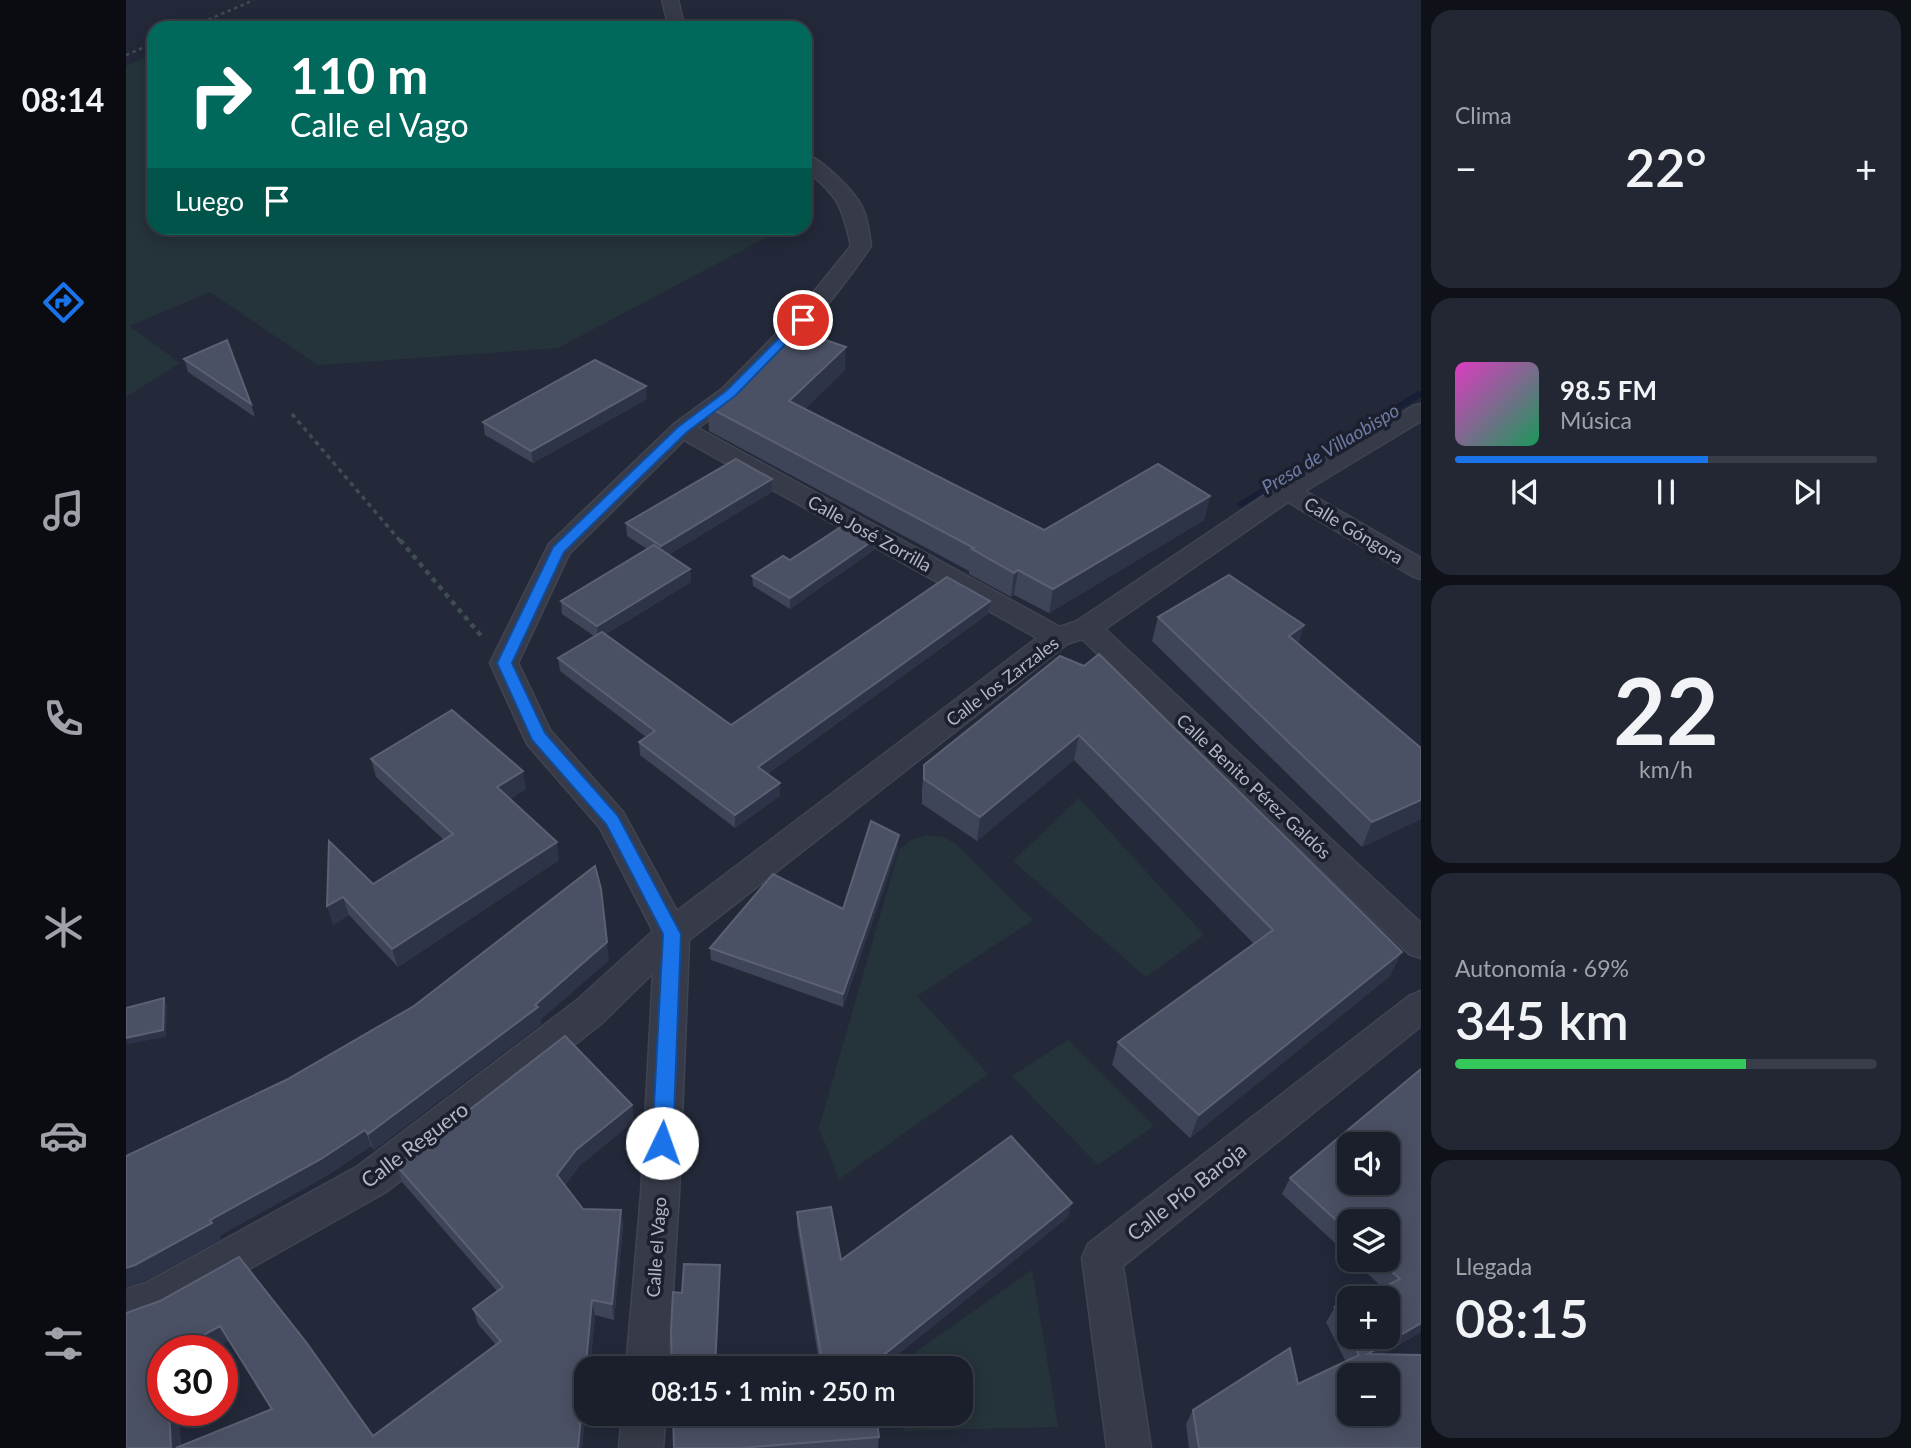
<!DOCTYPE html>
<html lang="es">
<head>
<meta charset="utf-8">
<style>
	body { margin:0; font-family:Lato,sans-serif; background:#232733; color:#f1f3f6; height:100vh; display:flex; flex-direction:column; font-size:26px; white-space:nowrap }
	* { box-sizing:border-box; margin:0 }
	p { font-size:23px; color:#9fa2a9 }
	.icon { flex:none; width:38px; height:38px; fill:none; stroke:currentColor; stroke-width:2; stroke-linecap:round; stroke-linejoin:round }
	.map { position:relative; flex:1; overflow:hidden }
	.details { display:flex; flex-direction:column; gap:10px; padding:10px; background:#0e1118; width:490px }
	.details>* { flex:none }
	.hud { position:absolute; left:21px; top:21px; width:665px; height:214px; border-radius:21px; box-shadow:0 4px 18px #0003,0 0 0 2px #383d47; background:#00695c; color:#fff; overflow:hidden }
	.buttons { position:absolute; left:1211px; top:1132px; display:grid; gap:14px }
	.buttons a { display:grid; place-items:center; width:63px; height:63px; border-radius:14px; background:#1a1f2b; box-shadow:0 4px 18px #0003,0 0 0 2px #383d47; font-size:35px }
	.speed { position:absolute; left:21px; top:1335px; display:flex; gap:14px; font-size:35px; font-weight:700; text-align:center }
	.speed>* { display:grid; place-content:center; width:91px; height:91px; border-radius:50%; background:#1a1f2b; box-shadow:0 4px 18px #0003,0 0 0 2px #383d47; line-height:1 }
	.speed .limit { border:10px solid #d22; background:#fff; color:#111 }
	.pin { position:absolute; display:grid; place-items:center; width:60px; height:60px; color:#fff; margin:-30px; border:4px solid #fff; border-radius:50%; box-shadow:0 2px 7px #0007 }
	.me { position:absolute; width:77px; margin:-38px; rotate:3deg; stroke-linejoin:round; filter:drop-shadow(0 0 5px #0008) }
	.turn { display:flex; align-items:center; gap:24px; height:147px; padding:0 28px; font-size:32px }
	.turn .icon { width:91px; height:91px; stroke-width:2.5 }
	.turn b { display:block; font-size:49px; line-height:60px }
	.then { display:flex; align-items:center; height:66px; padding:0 28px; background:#0003; gap:14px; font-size:26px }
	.big { font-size:52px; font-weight:600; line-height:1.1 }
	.details .card { flex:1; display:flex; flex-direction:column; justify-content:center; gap:10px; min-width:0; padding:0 24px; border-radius:21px; background:#232733 }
	.details .dial { align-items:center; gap:0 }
	.dial b { font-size:91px; line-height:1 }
	.song { display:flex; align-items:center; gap:21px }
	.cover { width:84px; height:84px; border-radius:10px; background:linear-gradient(135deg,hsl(310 70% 55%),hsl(150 70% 35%)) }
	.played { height:7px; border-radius:4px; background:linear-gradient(90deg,#1a73e8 60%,#383d47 60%) }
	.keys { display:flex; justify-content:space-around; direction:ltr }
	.heat { display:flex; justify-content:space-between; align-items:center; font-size:38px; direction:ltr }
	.charge { height:10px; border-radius:5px; background:linear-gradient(90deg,#34c759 69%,#383d47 0) }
	.trip { position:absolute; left:448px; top:1356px; width:399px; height:70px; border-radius:21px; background:#1a1f2b; box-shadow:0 4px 18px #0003,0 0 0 2px #383d47; font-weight:600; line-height:70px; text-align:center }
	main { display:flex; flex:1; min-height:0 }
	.tabs { display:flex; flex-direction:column; width:126px; justify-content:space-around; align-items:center; background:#0a0c11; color:#9fa2a9 }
	.tabs .icon { width:49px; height:49px }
	.tabs .selected { color:#1a73e8 }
	.tabs b { font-size:32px; color:#f1f3f6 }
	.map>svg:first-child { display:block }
	.green { fill:#25343a }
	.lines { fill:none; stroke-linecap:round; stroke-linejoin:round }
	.stream { fill:#171f36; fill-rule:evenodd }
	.minor-casing { stroke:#404452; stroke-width:3 }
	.path-far2 { stroke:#3e4d52; stroke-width:2.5; stroke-dasharray:3.5 3.5; stroke-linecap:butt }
	.path-far1 { stroke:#3e4d52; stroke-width:3.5; stroke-dasharray:4.5 4.5; stroke-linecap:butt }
	.path { stroke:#3e4d52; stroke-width:4.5; stroke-dasharray:5 5; stroke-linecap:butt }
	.minor { fill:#373b49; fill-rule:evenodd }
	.wall { fill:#3f4558; fill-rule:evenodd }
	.shaded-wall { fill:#2e3447 }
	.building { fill:#4b5164; stroke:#5b6173; stroke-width:2; fill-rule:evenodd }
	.route { fill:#1a73e8; stroke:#114b97; stroke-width:2 }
	.labels { text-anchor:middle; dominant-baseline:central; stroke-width:7; stroke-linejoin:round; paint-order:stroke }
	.street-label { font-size:18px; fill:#b2b6c5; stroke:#1c202e }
	.water-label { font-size:19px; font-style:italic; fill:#6d7ba2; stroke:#1c202e }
	.near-street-label { font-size:21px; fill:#b2b6c5; stroke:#1c202e }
</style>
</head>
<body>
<main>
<nav class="tabs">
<b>08:14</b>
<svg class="icon selected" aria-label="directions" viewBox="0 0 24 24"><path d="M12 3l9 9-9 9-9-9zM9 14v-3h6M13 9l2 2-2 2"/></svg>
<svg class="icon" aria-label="music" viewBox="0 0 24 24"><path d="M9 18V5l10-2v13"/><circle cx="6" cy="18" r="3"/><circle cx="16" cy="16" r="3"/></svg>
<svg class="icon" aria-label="phone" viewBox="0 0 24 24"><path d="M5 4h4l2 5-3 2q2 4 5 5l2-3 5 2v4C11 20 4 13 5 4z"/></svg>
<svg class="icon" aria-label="climate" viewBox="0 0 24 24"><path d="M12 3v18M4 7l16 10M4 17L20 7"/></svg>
<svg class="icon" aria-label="car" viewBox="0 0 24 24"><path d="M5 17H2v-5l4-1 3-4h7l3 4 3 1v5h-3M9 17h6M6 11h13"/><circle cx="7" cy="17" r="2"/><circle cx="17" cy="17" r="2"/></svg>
<svg class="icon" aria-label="filters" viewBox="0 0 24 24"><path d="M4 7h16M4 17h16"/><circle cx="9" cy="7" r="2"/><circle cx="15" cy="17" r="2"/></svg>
</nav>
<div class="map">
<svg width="1295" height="1448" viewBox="0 0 1295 1448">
	<rect width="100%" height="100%" fill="#232939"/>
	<g class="green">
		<path d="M28,54V228H658L432,348L192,365L84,292L3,326L54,363L0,397V66Z"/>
		<path d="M953,798L1078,935L1020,977L887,861Z"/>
		<path d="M802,835L817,837L830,844L907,920L791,996L862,1074L713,1179L693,1128L773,850L785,840Z"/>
		<path d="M942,1040L1028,1126L972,1165L886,1076Z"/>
		<path d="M906,1270L932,1427L778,1431L774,1414H835V1368H767Z"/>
	</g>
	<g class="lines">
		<path class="stream" d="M1292,391H1295V397L1117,506L1114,507L1110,504Z"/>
		<g class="minor-casing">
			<g id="minor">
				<path d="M536,0H552L559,28H543Z"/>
				<path d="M679,154C696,159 728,191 736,207C742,218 743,234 745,246C698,315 640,379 572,428L934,627L951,621L1152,486L1287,406L1295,404V421L1179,491L1295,558V579L1286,576L1162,502L979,629L1295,923V958L1283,954L956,639L941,644L563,940L553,1195L542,1368H500L515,1195L527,973L476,1023L260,1192L43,1314L0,1329V1289L20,1283L232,1166L450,1001L527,931L474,828L401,744L364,663L423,544L548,424L596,389L669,315L725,246C716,205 712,196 679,169ZM558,440L911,638L551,911L497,812L424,730L392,663L443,554Z"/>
				<path d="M1295,991V1026L997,1266L1025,1448H981L956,1258L962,1244L1283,996Z"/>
				<path d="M496,1414H540L537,1448H493Z"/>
			</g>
		</g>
		<g class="path-far2">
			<path d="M63,28L128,0"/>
			<path d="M0,55L28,43"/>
		</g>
		<path class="path-far1" d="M166,414L275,542"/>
		<path class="path" d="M274,540L357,638"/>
		<use href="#minor" class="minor"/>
	</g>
	<g class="wall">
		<path d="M58,359L125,404L129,417L62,372Z"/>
		<path d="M719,370L679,409L918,530L1084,496L1078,520L923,613L888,595L885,597L843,574V571L583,431L582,407Z"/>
		<path d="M521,399L407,463L359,435L357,422Z"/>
		<path d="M646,492L542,555L564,569L565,582L480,634L605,725L862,614L756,691L641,774L654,783V796L609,828L514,755L513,742L520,737L434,671L432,658L468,636L436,614L435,601L521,549L501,536L500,523Z"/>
		<path d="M748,550L664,609L627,586L626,576Z"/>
		<path d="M1032,617L1178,625L1172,644L1295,748V819L1236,847L1026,641Z"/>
		<path d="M934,656L1264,976L1064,1138L986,1065L992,1042L1128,944L948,760L851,841L796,804V790L798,765Z"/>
		<path d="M245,759L400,789L384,799L433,860L272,967L223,915L207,925L203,841L247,884L318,840L250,777Z"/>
		<path d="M772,847L717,1007L585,960L584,948L717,909Z"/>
		<path d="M483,960L414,1020L415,1024L248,1150L245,1146L202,1175L93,1236L95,1239L19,1281L160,1080Z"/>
		<path d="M1295,1069V1332L1257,1354L1295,1448H1063L1060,1424L1067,1410L1172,1384L1220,1362L1200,1322L1209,1307H1220L1223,1306V1337H1262L1257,1288L1227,1260H1262L1223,1222V1256L1156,1194L1164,1178Z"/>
		<path d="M506,1105L508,1121L453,1166L439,1185L457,1209L495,1210L497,1226L488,1320L469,1315L464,1368H460V1407L456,1448H0L34,1301L113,1257L247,1436L370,1345L352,1324L347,1309L371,1291L276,1182L271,1166ZM103,1341L146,1409L55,1446L52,1410H37V1351Z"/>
		<path d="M671,1212L715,1260L942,1217L755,1368H694L671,1226Z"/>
		<path d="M753,1437L752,1448H548Z"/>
	</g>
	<g class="shaded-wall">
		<path d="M720,347L719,370L663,425V401Z"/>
		<path d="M520,386L521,399L407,463L405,451Z"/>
		<path d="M646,479V492L536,559L535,546Z"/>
		<path d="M1084,496L1078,520L923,613L927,589Z"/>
		<path d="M749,539L748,550L664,609V598Z"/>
		<path d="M564,569L565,582L472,639L471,626Z"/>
		<path d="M892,570L888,595L885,597L888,573Z"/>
		<path d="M864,601L862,614L756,691L632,780V767Z"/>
		<path d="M1178,625L1170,650L1163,636Z"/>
		<path d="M953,735L948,760L851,841L854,817Z"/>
		<path d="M397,771L400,789L374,806L371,787Z"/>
		<path d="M654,783V796L609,828V815Z"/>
		<path d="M1295,800V819L1236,847L1246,822Z"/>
		<path d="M773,835L772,847L717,1007V994Z"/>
		<path d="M431,842L433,860L272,967L266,949Z"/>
		<path d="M475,889L483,960L414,1020L415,1024L248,1150L242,1134L409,1005Z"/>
		<path d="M217,897L223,915L207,925L201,906Z"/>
		<path d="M1276,952L1264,976L1064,1138L1073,1115Z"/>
		<path d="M38,998L41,1005L40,1037L1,1044L0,1038Z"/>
		<path d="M506,1105L508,1121L453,1166L434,1191L431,1175L450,1150Z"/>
		<path d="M239,1130L245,1146L202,1175L93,1236L95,1239L19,1281L0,1288V1268Z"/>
		<path d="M946,1203L942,1217L755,1368H744V1366Z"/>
		<path d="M495,1210L497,1226L488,1320L486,1304Z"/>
		<path d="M594,1265V1279L590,1368H589Z"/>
		<path d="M466,1300L469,1315L464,1368H460V1407L456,1448H452Z"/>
		<path d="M1295,1323V1332L1232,1368L1242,1354Z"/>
		<path d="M94,1326L103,1341L85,1351H48Z"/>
		<path d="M43,1410H52L55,1448H45Z"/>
	</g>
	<g class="building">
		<path d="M670,330L720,347L663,401L918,530L1032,464L1084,496L927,589L892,570L888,573L846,549L848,548L582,407Z"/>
		<path d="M101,340L125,404L58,359Z"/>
		<path d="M469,360L520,386L405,451L357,422Z"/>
		<path d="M610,459L646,479L535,546L500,523Z"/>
		<path d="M721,523L749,539L664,598L626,576L657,556L664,560Z"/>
		<path d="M528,545L564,569L471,626L435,601Z"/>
		<path d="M1103,575L1178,625L1163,636L1295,748V800L1246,822L1032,617Z"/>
		<path d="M821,577L864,601L757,678L632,767L654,783L609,815L513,742L529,731L432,658L476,632L605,725Z"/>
		<path d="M973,654L1276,952L1073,1115L992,1042L1147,930L953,735L854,817L798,779V765L934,656L958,666Z"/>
		<path d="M326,710L397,771L371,787L431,842L266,949L217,897L201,906L203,841L247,884L327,834L245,759Z"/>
		<path d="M745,821L773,835L717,994L584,948L647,874L717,909Z"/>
		<path d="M469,866L475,889L481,942L409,1005L412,1007L242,1134L239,1130L195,1159L84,1220L86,1223L9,1265L0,1268V1156L160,1080L288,1006Z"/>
		<path d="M38,998L37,1030L0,1038V1008Z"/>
		<path d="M439,1036L506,1105L450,1150L431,1175L457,1209L495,1210L486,1304L466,1300L452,1448H50L146,1409L94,1326L48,1351H37V1410H43L45,1448H0V1313L34,1301L113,1257L180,1342L247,1436L375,1341L347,1309L377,1287L271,1166Z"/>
		<path d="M1295,1069V1323L1242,1354L1295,1355V1448H1073L1067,1410L1164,1348L1172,1384L1233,1355L1224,1337H1262V1298H1237L1274,1279L1253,1260H1262V1222H1223V1232L1164,1178ZM1223,1144H1262V1183H1223ZM1223,1376H1262V1414H1223Z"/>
		<path d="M885,1136L946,1203L744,1366V1368H697L671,1212L705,1207L715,1260Z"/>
		<path d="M558,1264L594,1265L589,1368H546L545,1331L547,1292L556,1293Z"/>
		<path d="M1223,1306V1336L1209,1307H1220Z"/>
		<path d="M547,1414H750L753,1437L614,1448H548Z"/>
	</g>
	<path class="route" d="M673,318L683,320L609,396L561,432L438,552L386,663L419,733L492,816L555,934L547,1143L544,1149L536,1152L529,1149L526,1143L537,934L480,824L406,740L371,663L427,547L552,427L600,391Z"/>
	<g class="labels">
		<g class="street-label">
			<text transform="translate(1228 530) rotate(31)">Calle Góngora</text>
			<text transform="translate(744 533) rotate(29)">Calle José Zorrilla</text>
			<text transform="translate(876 681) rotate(-37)">Calle los Zarzales</text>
			<text transform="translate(1128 786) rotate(43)">Calle Benito Pérez Galdós</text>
			<text transform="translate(530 1247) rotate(-86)">Calle el Vago</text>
		</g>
		<g class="water-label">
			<text transform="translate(1204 448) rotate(-31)">Presa de Villaobispo</text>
		</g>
		<g class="near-street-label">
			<text transform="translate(288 1144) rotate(-37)">Calle Reguero</text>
			<text transform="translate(1060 1191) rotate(-38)">Calle Pío Baroja</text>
		</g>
	</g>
</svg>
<div class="buttons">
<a><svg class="icon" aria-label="sound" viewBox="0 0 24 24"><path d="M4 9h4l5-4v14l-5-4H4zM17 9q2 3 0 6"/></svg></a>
<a><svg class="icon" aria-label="layers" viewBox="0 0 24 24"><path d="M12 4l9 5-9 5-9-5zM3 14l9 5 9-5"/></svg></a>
<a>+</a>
<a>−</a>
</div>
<div class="speed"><div class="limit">30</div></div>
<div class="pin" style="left:677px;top:320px;background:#d93025"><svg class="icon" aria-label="arrive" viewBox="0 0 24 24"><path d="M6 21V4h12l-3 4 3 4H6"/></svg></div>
<svg class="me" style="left:536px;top:1143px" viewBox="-20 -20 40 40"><circle r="19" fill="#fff"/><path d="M0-13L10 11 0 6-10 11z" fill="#1a73e8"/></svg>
<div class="trip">08:15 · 1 min · 250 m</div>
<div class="hud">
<div class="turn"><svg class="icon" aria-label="right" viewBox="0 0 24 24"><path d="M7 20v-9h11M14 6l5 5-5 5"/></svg><div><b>110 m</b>Calle el Vago</div></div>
<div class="then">Luego<svg class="icon" aria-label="arrive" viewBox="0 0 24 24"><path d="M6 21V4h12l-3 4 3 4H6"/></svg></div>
</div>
</div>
<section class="details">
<div class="card"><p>Clima</p>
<div class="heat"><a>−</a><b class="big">22°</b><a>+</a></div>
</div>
<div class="card">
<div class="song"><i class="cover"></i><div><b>98.5 FM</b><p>Música</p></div></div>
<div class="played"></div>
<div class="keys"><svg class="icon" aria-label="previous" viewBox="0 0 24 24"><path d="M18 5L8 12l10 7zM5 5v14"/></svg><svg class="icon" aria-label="pause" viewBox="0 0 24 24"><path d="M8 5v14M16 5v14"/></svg><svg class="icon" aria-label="next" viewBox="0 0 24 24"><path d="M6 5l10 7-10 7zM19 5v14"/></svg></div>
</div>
<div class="card dial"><b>22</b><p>km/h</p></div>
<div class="card"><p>Autonomía · 69%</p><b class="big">345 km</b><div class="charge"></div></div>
<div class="card"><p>Llegada</p><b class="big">08:15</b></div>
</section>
</main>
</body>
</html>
